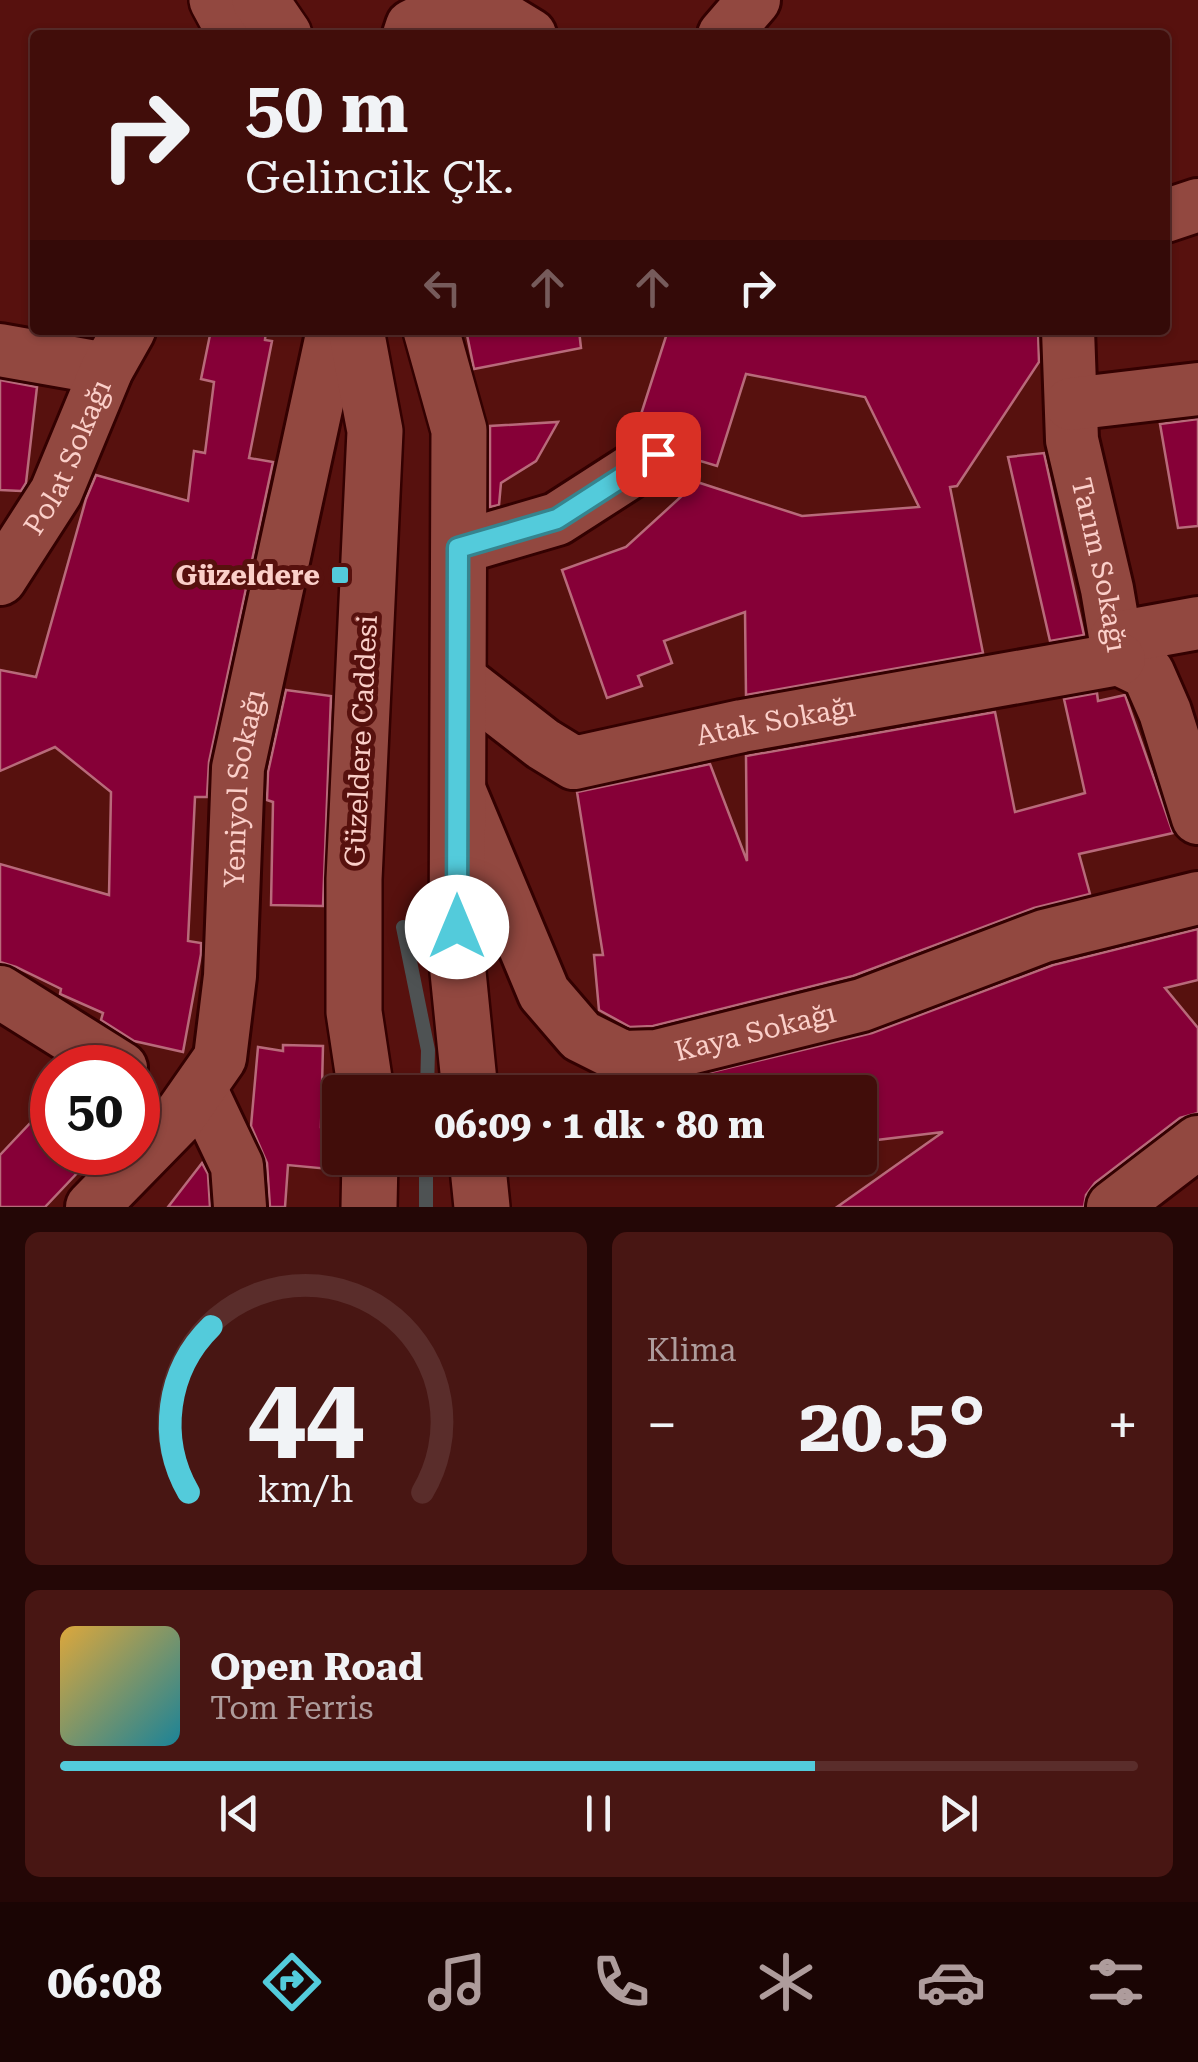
<!DOCTYPE html>
<html lang="tr">
<head>
<meta charset="utf-8">
<style>
	body { margin:0; font-family:"Roboto Serif",serif; background:#481613; color:#f1f3f6; height:100vh; display:flex; flex-direction:column; font-size:38px; white-space:nowrap }
	* { box-sizing:border-box; margin:0 }
	p { font-size:32px; color:#ae9c9c }
	.icon { flex:none; width:55px; height:55px; fill:none; stroke:currentColor; stroke-width:2; stroke-linecap:round; stroke-linejoin:round }
	.map { position:relative; height:1207px; overflow:hidden }
	.side { display:flex; flex-direction:column; gap:25px; padding:25px; background:#240706; flex:1 }
	.side>* { flex:none }
	.hud { position:absolute; left:30px; top:30px; width:1140px; height:305px; border-radius:10px; box-shadow:0 2px 8px #0004,0 0 0 2px #5a2d2b; background:#410d0a; color:#f1f3f6; overflow:hidden }
	.speed { position:absolute; left:30px; top:1045px; display:flex; gap:20px; font-size:50px; font-weight:700; text-align:center }
	.speed>* { display:grid; place-content:center; width:130px; height:130px; border-radius:50%; background:#410d0a; box-shadow:0 2px 8px #0004,0 0 0 2px #5a2d2b; line-height:1 }
	.speed .limit { border:15px solid #d22; background:#fff; color:#111 }
	.pin { position:absolute; display:grid; place-items:center; width:85px; height:85px; color:#fff; margin:-42px; border-radius:20px; box-shadow:0 5px 15px #0006 }
	.me { position:absolute; width:110px; margin:-55px; rotate:0deg; stroke-linejoin:round; filter:drop-shadow(0 0 8px #0008) }
	.turn { display:flex; align-items:center; gap:35px; height:210px; padding:0 50px; font-size:45px }
	.turn .icon { width:130px; height:130px; stroke-width:2.5 }
	.turn b { display:block; font-size:70px; line-height:85px }
	.lanes { display:flex; align-items:center; height:95px; padding:0 50px; background:#0003; justify-content:center; gap:50px; direction:ltr }
	.lanes .off { opacity:.35 }
	.big { font-size:75px; font-weight:700; line-height:1.1 }
	.side .card { flex:1; display:flex; flex-direction:column; justify-content:center; gap:15px; min-width:0; padding:0 35px; border-radius:15px; background:#481613 }
	.side .dial { align-items:center; gap:0 }
	.dial svg { height:260px; overflow:visible; fill:none; stroke:#5a2d2b; stroke-width:7; stroke-linecap:round; text-anchor:middle }
	.dial text { fill:#f1f3f6; stroke:none }
	.song { display:flex; align-items:center; gap:30px }
	.cover { width:120px; height:120px; border-radius:15px; background:linear-gradient(135deg,hsl(40 70% 55%),hsl(190 70% 35%)) }
	.played { height:10px; border-radius:5px; background:linear-gradient(90deg,#53cbdb 70%,#5a2d2b 70%) }
	.keys { display:flex; justify-content:space-around; direction:ltr }
	.heat { display:flex; justify-content:space-between; align-items:center; font-size:55px; direction:ltr }
	.side .tiles { flex:1; display:grid; gap:25px; grid-template-columns:1fr 1fr }
	.card:last-child { grid-column:span 2 }
	.trip { position:absolute; left:322px; top:1075px; width:555px; height:100px; border-radius:10px; background:#410d0a; box-shadow:0 2px 8px #0004,0 0 0 2px #5a2d2b; font-weight:700; line-height:100px; text-align:center }
	.dock { display:flex; height:160px; justify-content:space-around; align-items:center; background:#1a0504; color:#ae9c9c }
	.dock .icon { width:70px; height:70px }
	.dock .current { color:#53cbdb }
	.dock b { font-size:45px; color:#f1f3f6 }
	.map>svg:first-child { display:block }
	.lines { fill:none; stroke-linecap:round; stroke-linejoin:round }
	.stream { stroke:#4e5253; stroke-width:14 }
	.building { fill:#860037; stroke:#b86a7a; stroke-width:2.5 }
	.street-casing { stroke:#330101; stroke-width:58 }
	.secondary-casing { stroke:#330101; stroke-width:60 }
	.street { stroke:#924840; stroke-width:52 }
	.secondary { stroke:#924840; stroke-width:55 }
	.route-casing { stroke:#36848e; stroke-width:25 }
	.route { stroke:#53cbdb; stroke-width:18 }
	.poi-dot { fill:#53cbdb; stroke:#57110e; stroke-width:4 }
	.labels { text-anchor:middle; dominant-baseline:central; stroke-width:10; stroke-linejoin:round; paint-order:stroke }
	.street-label { font-size:28px; fill:#fbcfc9; stroke:#57110e }
	.poi-label { font-size:28px; font-weight:bold; fill:#fbcfc9; stroke:#57110e; text-anchor:end }
</style>
</head>
<body>
<div class="map">
<svg width="1198" height="1207" viewBox="0 0 1198 1207">
	<rect width="100%" height="100%" fill="#57110e"/>
	<g class="lines">
		<g class="stream">
			<path d="M403,927L428,1050L427,1092"/>
			<path d="M426,1207V1158"/>
		</g>
	</g>
	<g class="building">
		<path d="M211,330H266L265,340L272,341L249,458L273,462L209,762L207,797H195L188,941L201,943V954L183,1052L134,1041L101,1020L103,1013L60,994L61,989L16,967L0,962V864L109,895L111,792L55,747L0,771V670L36,677L86,499L96,475L188,501L194,451L205,453L214,382L201,379Z"/>
		<path d="M466,330H579L581,348L474,369Z"/>
		<path d="M668,330H1038L1039,362L957,486L950,487L983,653L746,695L745,612L664,641L672,663L638,676L642,686L607,698L562,570L626,547L697,482L802,516L919,507L865,397L746,374L717,466L687,457L684,439L671,427L656,424L635,433Z"/>
		<path d="M0,380L37,387L26,483L21,491L0,490Z"/>
		<path d="M1198,419V526L1178,528L1160,424Z"/>
		<path d="M558,422L536,461L501,483L499,505L490,507V426Z"/>
		<path d="M1044,453L1084,635L1050,641L1008,457Z"/>
		<path d="M286,690L331,696L323,906L271,905L273,802L267,800L268,772Z"/>
		<path d="M1097,693L1098,701L1125,695L1173,833L1079,854L1090,894L1034,908L853,976L653,1026L630,1027L599,1010L594,955H603L577,792L710,764L747,861L746,756L995,712L1015,812L1085,793L1064,699Z"/>
		<path d="M1198,929V980L1165,988L1198,1028V1113L1180,1118L1095,1183L1086,1195L1084,1207H837L943,1132L860,1142V1092H653V1086L872,1033L1053,965Z"/>
		<path d="M283,1045L323,1046L321,1127L332,1128L329,1169L288,1165L285,1207H270L267,1163L251,1126L258,1047L283,1051Z"/>
		<path d="M52,1100V1152H97L45,1207H0V1155Z"/>
		<path d="M202,1163L208,1174L210,1207H168Z"/>
	</g>
	<g class="lines">
		<g class="street-casing">
			<g id="street">
				<path d="M409,35L412,26L452,6L507,21L530,35"/>
				<path d="M724,35L754,0"/>
				<path d="M1165,216L1198,205"/>
				<path id="s1" d="M1068,330L1072,440L1107,589L1119,659L1148,673L1165,712L1198,818"/>
				<path d="M0,350L107,369"/>
				<path d="M1071,404L1198,389"/>
				<path d="M458,548L557,519L658,454"/>
				<path id="s2" d="M0,579L56,492L107,369L129,330"/>
				<path d="M1116,638L1198,623"/>
				<path id="s3" d="M458,678L543,744L574,763L742,726L1119,659"/>
				<path id="s4" d="M458,787L544,993L581,1036L623,1057L657,1056L862,1005L1044,936L1198,898"/>
				<path d="M0,992L121,1068"/>
				<path d="M200,1088L237,1166L240,1207"/>
				<path id="s5" d="M92,1207L176,1121L220,1058L230,976L238,768L333,330"/>
				<path d="M1113,1207L1198,1142"/>
			</g>
		</g>
		<g class="secondary-casing">
			<g id="secondary">
				<path d="M217,0L236,35"/>
				<path d="M260,0L284,35"/>
				<path d="M356,330L375,431L354,879V1012L366,1092"/>
				<path d="M431,330L459,430L457,962L470,1092"/>
				<path d="M477,1158L482,1207"/>
				<path d="M369,1207L370,1158"/>
			</g>
		</g>
		<use href="#street" class="street"/>
		<use href="#secondary" class="secondary"/>
	</g>
	<g class="lines">
		<g class="route-casing">
			<path id="route" d="M457,927L458,548L557,519L658,454"/>
		</g>
		<use href="#route" class="route"/>
	</g>
	<rect class="poi-dot" x="330" y="565" width="20" height="20" rx="5"/>
	<g class="labels">
		<g class="street-label">
			<text stroke="none"><textPath href="#s2" startOffset="140">Polat Sokağı</textPath></text>
			<text stroke="none"><textPath href="#s1" startOffset="238">Tarım Sokağı</textPath></text>
			<text stroke="none"><textPath href="#s3" startOffset="350">Atak Sokağı</textPath></text>
			<text transform="translate(361 741) rotate(-87)">Güzeldere Caddesi</text>
			<text stroke="none"><textPath href="#s5" startOffset="468">Yeniyol Sokağı</textPath></text>
			<text stroke="none"><textPath href="#s4" startOffset="462">Kaya Sokağı</textPath></text>
		</g>
		<g class="poi-label">
			<text x="320" y="575">Güzeldere</text>
		</g>
	</g>
</svg>
<div class="speed"><div class="limit">50</div></div>
<div class="pin" style="left:658px;top:454px;background:#d93025"><svg class="icon" aria-label="arrive" viewBox="0 0 24 24"><path d="M6 21V4h12l-3 4 3 4H6"/></svg></div>
<svg class="me" style="left:457px;top:927px" viewBox="-20 -20 40 40"><circle r="19" fill="#fff"/><path d="M0-13L10 11 0 6-10 11z" fill="#53cbdb"/></svg>
<div class="trip">06:09 · 1 dk · 80 m</div>
<div class="hud">
<div class="turn"><svg class="icon" aria-label="right" viewBox="0 0 24 24"><path d="M7 20v-9h11M14 6l5 5-5 5"/></svg><div><b>50 m</b>Gelincik Çk.</div></div>
<div class="lanes"><svg class="icon off" aria-label="left" viewBox="0 0 24 24"><path d="M17 20v-9H6M10 6l-5 5 5 5"/></svg><svg class="icon off" aria-label="ahead" viewBox="0 0 24 24"><path d="M12 20V5M6 11l6-6 6 6"/></svg><svg class="icon off" aria-label="ahead" viewBox="0 0 24 24"><path d="M12 20V5M6 11l6-6 6 6"/></svg><svg class="icon" aria-label="right" viewBox="0 0 24 24"><path d="M7 20v-9h11M14 6l5 5-5 5"/></svg></div>
</div>
</div>
<section class="side">
<div class="tiles">
<div class="card dial"><svg viewBox="0 0 100 80">
<path d="M14 69A42 42 0 1 1 86 69"/>
<path d="M14 69A42 42 0 0 1 21 18" stroke="#53cbdb"/>
<text x="50" y="56" font-size="32" font-weight="700">44</text>
<text x="50" y="72" font-size="11">km/h</text>
</svg></div>
<div class="card"><p>Klima</p>
<div class="heat"><a>−</a><b class="big">20.5°</b><a>+</a></div>
</div>
<div class="card">
<div class="song"><i class="cover"></i><div><b>Open Road</b><p>Tom Ferris</p></div></div>
<div class="played"></div>
<div class="keys"><svg class="icon" aria-label="previous" viewBox="0 0 24 24"><path d="M18 5L8 12l10 7zM5 5v14"/></svg><svg class="icon" aria-label="pause" viewBox="0 0 24 24"><path d="M8 5v14M16 5v14"/></svg><svg class="icon" aria-label="next" viewBox="0 0 24 24"><path d="M6 5l10 7-10 7zM19 5v14"/></svg></div>
</div>
</div>
</section>
<nav class="dock">
<b>06:08</b>
<svg class="icon current" aria-label="directions" viewBox="0 0 24 24"><path d="M12 3l9 9-9 9-9-9zM9 14v-3h6M13 9l2 2-2 2"/></svg>
<svg class="icon" aria-label="music" viewBox="0 0 24 24"><path d="M9 18V5l10-2v13"/><circle cx="6" cy="18" r="3"/><circle cx="16" cy="16" r="3"/></svg>
<svg class="icon" aria-label="phone" viewBox="0 0 24 24"><path d="M5 4h4l2 5-3 2q2 4 5 5l2-3 5 2v4C11 20 4 13 5 4z"/></svg>
<svg class="icon" aria-label="climate" viewBox="0 0 24 24"><path d="M12 3v18M4 7l16 10M4 17L20 7"/></svg>
<svg class="icon" aria-label="car" viewBox="0 0 24 24"><path d="M5 17H2v-5l4-1 3-4h7l3 4 3 1v5h-3M9 17h6M6 11h13"/><circle cx="7" cy="17" r="2"/><circle cx="17" cy="17" r="2"/></svg>
<svg class="icon" aria-label="filters" viewBox="0 0 24 24"><path d="M4 7h16M4 17h16"/><circle cx="9" cy="7" r="2"/><circle cx="15" cy="17" r="2"/></svg>
</nav>
</body>
</html>
